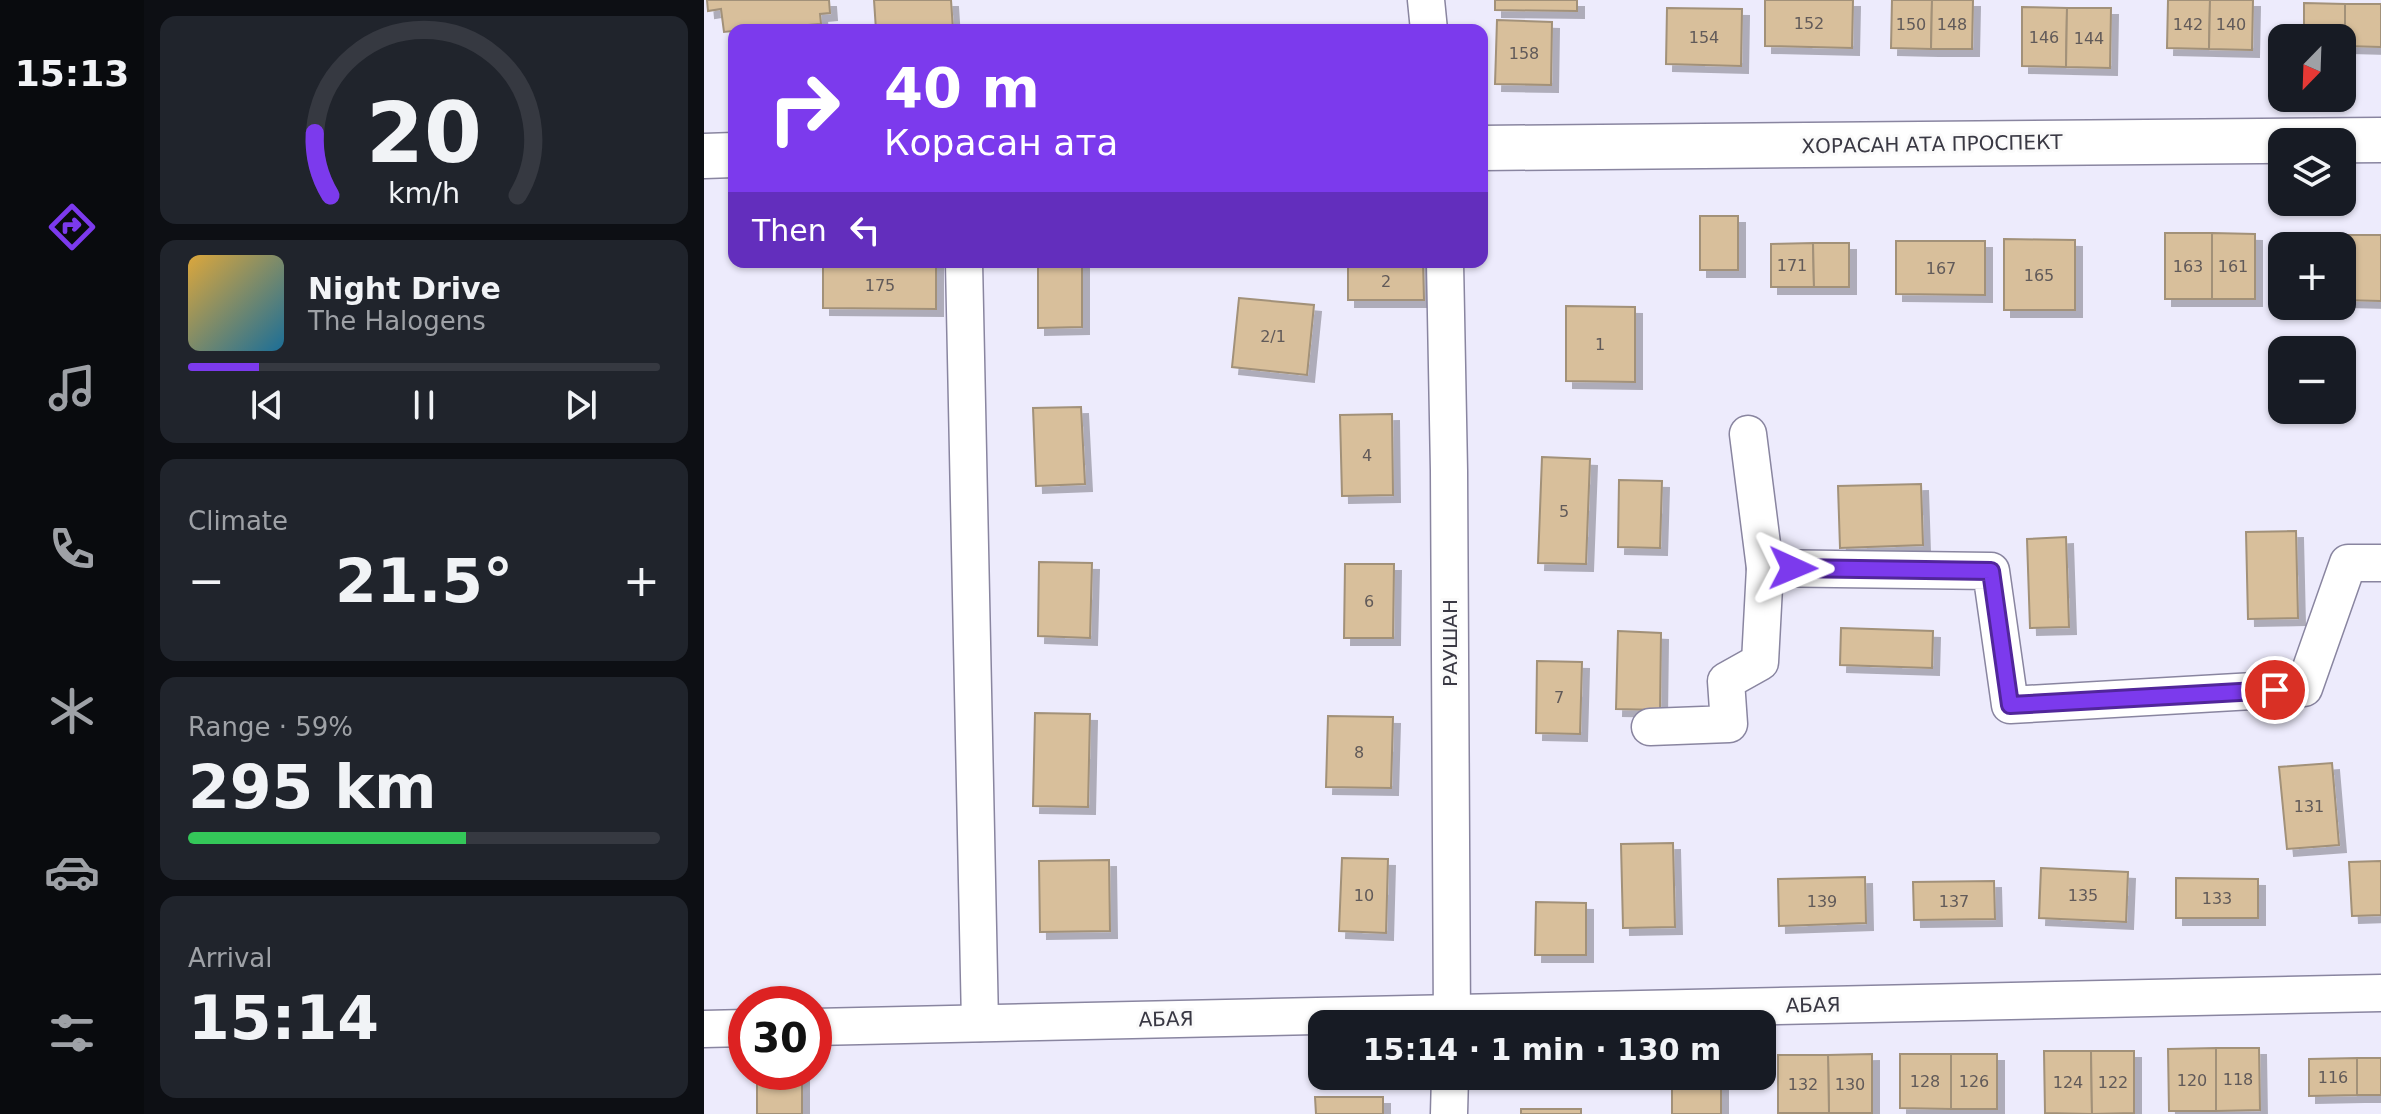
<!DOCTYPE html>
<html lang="en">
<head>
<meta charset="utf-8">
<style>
	body { margin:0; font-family:"DejaVu Sans",sans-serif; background:#20242c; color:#f1f3f6; height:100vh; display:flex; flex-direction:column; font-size:30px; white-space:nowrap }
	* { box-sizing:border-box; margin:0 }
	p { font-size:26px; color:#9ea1a6 }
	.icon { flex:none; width:44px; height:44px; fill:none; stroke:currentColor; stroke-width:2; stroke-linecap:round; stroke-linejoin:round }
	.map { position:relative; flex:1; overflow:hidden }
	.sheet { display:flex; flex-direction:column; gap:16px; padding:16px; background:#0d0f14; width:560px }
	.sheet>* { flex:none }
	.banner { position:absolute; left:24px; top:24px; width:760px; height:244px; border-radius:16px; box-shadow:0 2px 6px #0004; background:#7c3aed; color:#fff; overflow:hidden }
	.needle { width:52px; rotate:203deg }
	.tools { position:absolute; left:1564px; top:24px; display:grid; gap:16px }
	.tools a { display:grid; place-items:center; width:88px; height:88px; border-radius:16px; background:#171b24; box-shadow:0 2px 6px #0004; font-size:40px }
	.speed { position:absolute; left:24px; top:986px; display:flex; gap:16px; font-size:40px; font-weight:700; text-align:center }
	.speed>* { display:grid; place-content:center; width:104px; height:104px; border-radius:50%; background:#171b24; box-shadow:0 2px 6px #0004; line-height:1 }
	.speed .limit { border:12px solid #d22; background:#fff; color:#111 }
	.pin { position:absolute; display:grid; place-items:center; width:68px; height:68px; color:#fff; margin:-34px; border:4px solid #fff; border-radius:50%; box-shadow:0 2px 8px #0007 }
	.me { position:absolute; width:88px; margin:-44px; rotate:91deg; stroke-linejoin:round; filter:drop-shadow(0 0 6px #0008) }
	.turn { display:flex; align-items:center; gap:28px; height:168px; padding:0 24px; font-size:36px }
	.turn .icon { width:104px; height:104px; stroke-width:2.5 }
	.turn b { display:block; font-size:56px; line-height:68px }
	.then { display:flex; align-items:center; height:76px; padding:0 24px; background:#0003; gap:16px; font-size:30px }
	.big { font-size:60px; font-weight:700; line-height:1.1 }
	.sheet .tile { flex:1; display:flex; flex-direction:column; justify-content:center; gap:12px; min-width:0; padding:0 28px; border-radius:16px; background:#20242c }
	.sheet .dial { align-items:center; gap:0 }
	.dial svg { height:208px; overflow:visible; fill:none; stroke:#363941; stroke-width:7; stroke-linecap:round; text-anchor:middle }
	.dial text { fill:#f1f3f6; stroke:none }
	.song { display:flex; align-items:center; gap:24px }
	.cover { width:96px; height:96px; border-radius:12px; background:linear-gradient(135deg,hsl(40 70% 55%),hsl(200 70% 35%)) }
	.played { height:8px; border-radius:4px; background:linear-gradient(90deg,#7c3aed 15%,#363941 15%) }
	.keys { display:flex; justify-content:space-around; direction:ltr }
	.heat { display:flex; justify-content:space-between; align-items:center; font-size:44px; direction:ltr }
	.charge { height:12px; border-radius:6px; background:linear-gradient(90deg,#34c759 59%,#363941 0) }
	.trip { position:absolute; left:604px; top:1010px; width:468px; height:80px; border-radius:16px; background:#171b24; box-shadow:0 2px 6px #0004; font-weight:700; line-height:80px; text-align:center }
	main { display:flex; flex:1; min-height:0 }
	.dock { display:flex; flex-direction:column; width:144px; justify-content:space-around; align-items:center; background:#090b0e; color:#9ea1a6 }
	.dock .icon { width:56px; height:56px }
	.dock .selected { color:#7c3aed }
	.dock b { font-size:36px; color:#f1f3f6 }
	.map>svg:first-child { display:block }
	.building { fill:#d8bf9b; stroke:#a29179; stroke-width:2; filter:url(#shadow) }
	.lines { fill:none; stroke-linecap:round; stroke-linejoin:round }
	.minor-casing { stroke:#8985a0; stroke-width:39 }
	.major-casing { stroke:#8985a0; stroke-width:47 }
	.minor { stroke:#fff; stroke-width:36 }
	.major { stroke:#fff; stroke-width:44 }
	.route-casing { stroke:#51269a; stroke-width:20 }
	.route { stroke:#7c3aed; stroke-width:14 }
	.labels { text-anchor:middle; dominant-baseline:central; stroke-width:6; stroke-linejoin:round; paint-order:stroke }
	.number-label { font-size:16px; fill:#615a59 }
	.street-label { font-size:20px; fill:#393843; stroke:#fafafa }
</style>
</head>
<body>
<main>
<nav class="dock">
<b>15:13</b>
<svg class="icon selected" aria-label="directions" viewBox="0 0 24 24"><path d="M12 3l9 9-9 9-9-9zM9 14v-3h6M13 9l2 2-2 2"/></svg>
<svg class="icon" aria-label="music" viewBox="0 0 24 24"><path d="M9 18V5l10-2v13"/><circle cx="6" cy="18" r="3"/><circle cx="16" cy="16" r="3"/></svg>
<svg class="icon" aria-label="phone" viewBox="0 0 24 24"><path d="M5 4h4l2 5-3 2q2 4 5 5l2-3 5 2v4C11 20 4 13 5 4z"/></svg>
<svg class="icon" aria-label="climate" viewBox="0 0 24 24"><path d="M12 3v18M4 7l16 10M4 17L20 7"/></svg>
<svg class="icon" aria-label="car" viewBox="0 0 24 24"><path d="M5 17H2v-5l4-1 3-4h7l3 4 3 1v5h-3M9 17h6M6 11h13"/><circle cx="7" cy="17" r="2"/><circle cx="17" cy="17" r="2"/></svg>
<svg class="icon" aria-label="filters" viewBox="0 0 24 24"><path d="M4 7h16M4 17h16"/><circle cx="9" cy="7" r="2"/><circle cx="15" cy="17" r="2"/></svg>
</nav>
<section class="sheet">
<div class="tile dial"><svg viewBox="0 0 100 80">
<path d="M14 69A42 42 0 1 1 86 69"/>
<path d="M14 69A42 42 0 0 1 8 45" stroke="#7c3aed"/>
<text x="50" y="56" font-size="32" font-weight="700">20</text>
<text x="50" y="72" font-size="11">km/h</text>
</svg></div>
<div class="tile">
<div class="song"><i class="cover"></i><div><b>Night Drive</b><p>The Halogens</p></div></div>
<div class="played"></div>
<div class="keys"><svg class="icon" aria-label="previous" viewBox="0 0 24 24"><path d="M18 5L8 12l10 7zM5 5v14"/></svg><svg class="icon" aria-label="pause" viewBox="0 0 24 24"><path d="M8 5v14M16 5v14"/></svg><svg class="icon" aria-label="next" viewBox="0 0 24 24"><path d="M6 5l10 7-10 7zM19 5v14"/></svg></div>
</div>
<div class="tile"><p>Climate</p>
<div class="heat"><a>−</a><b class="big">21.5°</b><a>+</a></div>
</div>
<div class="tile"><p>Range · 59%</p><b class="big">295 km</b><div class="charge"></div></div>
<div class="tile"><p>Arrival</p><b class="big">15:14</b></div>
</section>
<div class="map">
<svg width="1677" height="1114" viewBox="0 0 1677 1114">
	<defs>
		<filter id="shadow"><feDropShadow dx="7" dy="7" stdDeviation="0" flood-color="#0004"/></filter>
	</defs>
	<rect width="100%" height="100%" fill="#edebfc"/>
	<g class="building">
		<path d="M3,0H125L126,13L116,14L117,24L105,25L106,30L47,29L20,32L17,9L4,11Z"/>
		<path d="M170,0H247L249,30H172Z"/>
		<path d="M791,0H873V11L791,10Z"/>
		<path d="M1061,0H1149L1148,48L1061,46Z"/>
		<path d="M1188,0H1228L1227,49L1187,48Z"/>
		<path d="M1228,0H1269L1268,49H1227Z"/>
		<path d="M1464,0H1506L1505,49L1463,48Z"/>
		<path d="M1506,0H1549L1548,50L1505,49Z"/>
		<path d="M1600,3L1641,4V46H1638V38H1600Z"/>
		<path d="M1641,4H1677V47L1641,46Z"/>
		<path d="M1318,7L1363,8L1362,67L1318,66Z"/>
		<path d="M963,8L1038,9L1037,66L962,64Z"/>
		<path d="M1363,8H1407L1406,68L1362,67Z"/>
		<path d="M793,20L848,22L847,85L791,84Z"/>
		<rect x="996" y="216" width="38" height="54"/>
		<rect x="1461" y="233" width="47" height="66"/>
		<path d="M1508,233L1551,234V299H1508Z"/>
		<path d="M1595,235H1677V301L1638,300V246H1595Z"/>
		<path d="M1300,239L1371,240V310H1300Z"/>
		<path d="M1192,241H1281V295L1192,294Z"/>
		<path d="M1109,243L1110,287H1067V244Z"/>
		<path d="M1109,243H1145V287H1110Z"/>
		<path d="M119,262H232V309L119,308Z"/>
		<path d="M334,262H378V327L334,328Z"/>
		<path d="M644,262H719L720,300H644Z"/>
		<path d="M535,298L610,305L603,375L528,367Z"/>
		<path d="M862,306L931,307V382L862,381Z"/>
		<path d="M377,407L381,484L332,486L329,408Z"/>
		<path d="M688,414L689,495L638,496L636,415Z"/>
		<path d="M838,457L886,459L882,564L834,563Z"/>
		<path d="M915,480L958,481L956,548L914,547Z"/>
		<path d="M1217,484L1219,545L1136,548L1134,486Z"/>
		<path d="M1592,531L1594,618L1544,619L1542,532Z"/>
		<path d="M1362,537L1365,627L1326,628L1323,539Z"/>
		<path d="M335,562L388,563L386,638L334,636Z"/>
		<path d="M641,564H690L689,638H640Z"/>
		<path d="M1137,628L1229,631L1228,668L1136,665Z"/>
		<path d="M914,631L957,633L956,710L912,709Z"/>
		<path d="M833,661L878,662L876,734L832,733Z"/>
		<path d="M331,713L386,714L384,807L329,806Z"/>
		<path d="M624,716L689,717L687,788L622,787Z"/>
		<path d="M1628,763L1635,845L1583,849L1575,767Z"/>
		<path d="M969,843L971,927L919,928L917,844Z"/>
		<path d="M638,858L684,859L682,933L635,931Z"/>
		<path d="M405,860L406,931L336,932L335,861Z"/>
		<path d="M1677,861V915L1648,916L1645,862Z"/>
		<path d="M1337,868L1424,872L1422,922L1335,918Z"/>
		<path d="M1161,877L1162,923L1075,926L1074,879Z"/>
		<path d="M1472,878L1554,879V918H1472Z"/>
		<path d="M1290,881L1291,919L1210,920L1209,882Z"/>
		<path d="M832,902L882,903V955H831Z"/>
		<path d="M1512,1048H1555L1556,1110L1512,1111Z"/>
		<path d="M1512,1048V1111H1465L1464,1049Z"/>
		<path d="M1340,1051H1387L1388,1114L1341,1113Z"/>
		<path d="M1387,1051H1430V1113L1388,1114Z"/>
		<path d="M1168,1054V1113H1125L1124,1055Z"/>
		<path d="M1196,1054H1247V1109L1196,1108Z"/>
		<rect x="1247" y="1054" width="46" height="55"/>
		<path d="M1074,1055H1124L1125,1113H1074Z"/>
		<rect x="1653" y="1058" width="24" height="37"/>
		<path d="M1653,1058V1095L1605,1096V1059Z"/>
		<rect x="53" y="1072" width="45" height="42"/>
		<rect x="968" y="1076" width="49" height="38"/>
		<path d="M611,1097H679V1114H612Z"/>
		<rect x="817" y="1109" width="60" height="5"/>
	</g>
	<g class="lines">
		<g class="minor-casing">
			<g id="minor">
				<path d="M722,0L725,30"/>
				<path d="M260,262L276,1023"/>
				<path d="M741,262L745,471L748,1024"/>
				<path d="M1044,434L1061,568"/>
				<path d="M946,727L1025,724L1022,681L1056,662L1061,568L1287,571L1306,705L1600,688L1644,563H1677"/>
				<path d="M110,1027L1677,993"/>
				<path d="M0,1029L42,1028"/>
				<path d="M745,1114L746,1076"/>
			</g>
		</g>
		<g class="major-casing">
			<g id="major">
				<path d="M778,148L1677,140"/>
				<path d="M0,156L30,155"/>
			</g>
		</g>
		<use href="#minor" class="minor"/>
		<use href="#major" class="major"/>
	</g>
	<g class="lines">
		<g class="route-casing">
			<path id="route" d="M1089,568L1287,571L1306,705L1571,690"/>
		</g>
		<use href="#route" class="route"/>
	</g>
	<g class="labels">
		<g class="number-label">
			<text x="1105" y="23">152</text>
			<text x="1207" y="24">150</text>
			<text x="1248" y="24">148</text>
			<text x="1484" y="24">142</text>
			<text x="1527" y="24">140</text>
			<text x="1000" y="37">154</text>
			<text x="1340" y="37">146</text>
			<text x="1385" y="38">144</text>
			<text x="820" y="53">158</text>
			<text x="1088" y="265">171</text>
			<text x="1484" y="266">163</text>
			<text x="1529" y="266">161</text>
			<text x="1237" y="268">167</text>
			<text x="1335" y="275">165</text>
			<text x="682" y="281">2</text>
			<text x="176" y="285">175</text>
			<text x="569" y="336">2/1</text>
			<text x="896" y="344">1</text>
			<text x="663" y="455">4</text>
			<text x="860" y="511">5</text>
			<text x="665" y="601">6</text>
			<text x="855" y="697">7</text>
			<text x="655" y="752">8</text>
			<text x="1605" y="806">131</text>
			<text x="660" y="895">10</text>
			<text x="1379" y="895">135</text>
			<text x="1513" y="898">133</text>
			<text x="1118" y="901">139</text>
			<text x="1250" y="901">137</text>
			<text x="1629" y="1077">116</text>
			<text x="1534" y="1079">118</text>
			<text x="1488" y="1080">120</text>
			<text x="1221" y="1081">128</text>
			<text x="1270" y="1081">126</text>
			<text x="1364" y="1082">124</text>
			<text x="1409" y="1082">122</text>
			<text x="1099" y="1084">132</text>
			<text x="1146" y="1084">130</text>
		</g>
		<g class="street-label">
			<text transform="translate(1228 144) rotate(-1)">ХОРАСАН АТА ПРОСПЕКТ</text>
			<text transform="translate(746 643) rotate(-90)">РАУШАН</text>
			<text transform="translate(1109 1005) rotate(-1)">АБАЯ</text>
			<text transform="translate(462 1019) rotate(-1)">АБАЯ</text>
		</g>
	</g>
</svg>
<div class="tools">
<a><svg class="needle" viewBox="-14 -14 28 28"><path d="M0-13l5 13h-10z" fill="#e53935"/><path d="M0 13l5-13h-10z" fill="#9ea1a6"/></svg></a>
<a><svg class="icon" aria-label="layers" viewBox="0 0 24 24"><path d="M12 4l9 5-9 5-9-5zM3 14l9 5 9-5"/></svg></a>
<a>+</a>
<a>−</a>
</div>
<div class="speed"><div class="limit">30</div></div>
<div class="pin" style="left:1571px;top:690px;background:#d93025"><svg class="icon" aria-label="arrive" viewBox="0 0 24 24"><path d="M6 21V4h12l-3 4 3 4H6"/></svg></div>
<svg class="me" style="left:1089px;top:568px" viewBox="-20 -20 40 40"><path d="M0-17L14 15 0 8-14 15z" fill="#7c3aed" stroke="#fff" stroke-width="4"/></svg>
<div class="trip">15:14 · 1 min · 130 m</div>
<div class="banner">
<div class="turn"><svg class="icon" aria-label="right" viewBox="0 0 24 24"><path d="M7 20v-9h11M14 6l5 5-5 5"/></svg><div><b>40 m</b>Корасан ата</div></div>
<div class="then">Then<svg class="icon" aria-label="left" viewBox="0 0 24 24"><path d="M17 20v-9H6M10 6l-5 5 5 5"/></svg></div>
</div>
</div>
</main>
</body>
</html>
